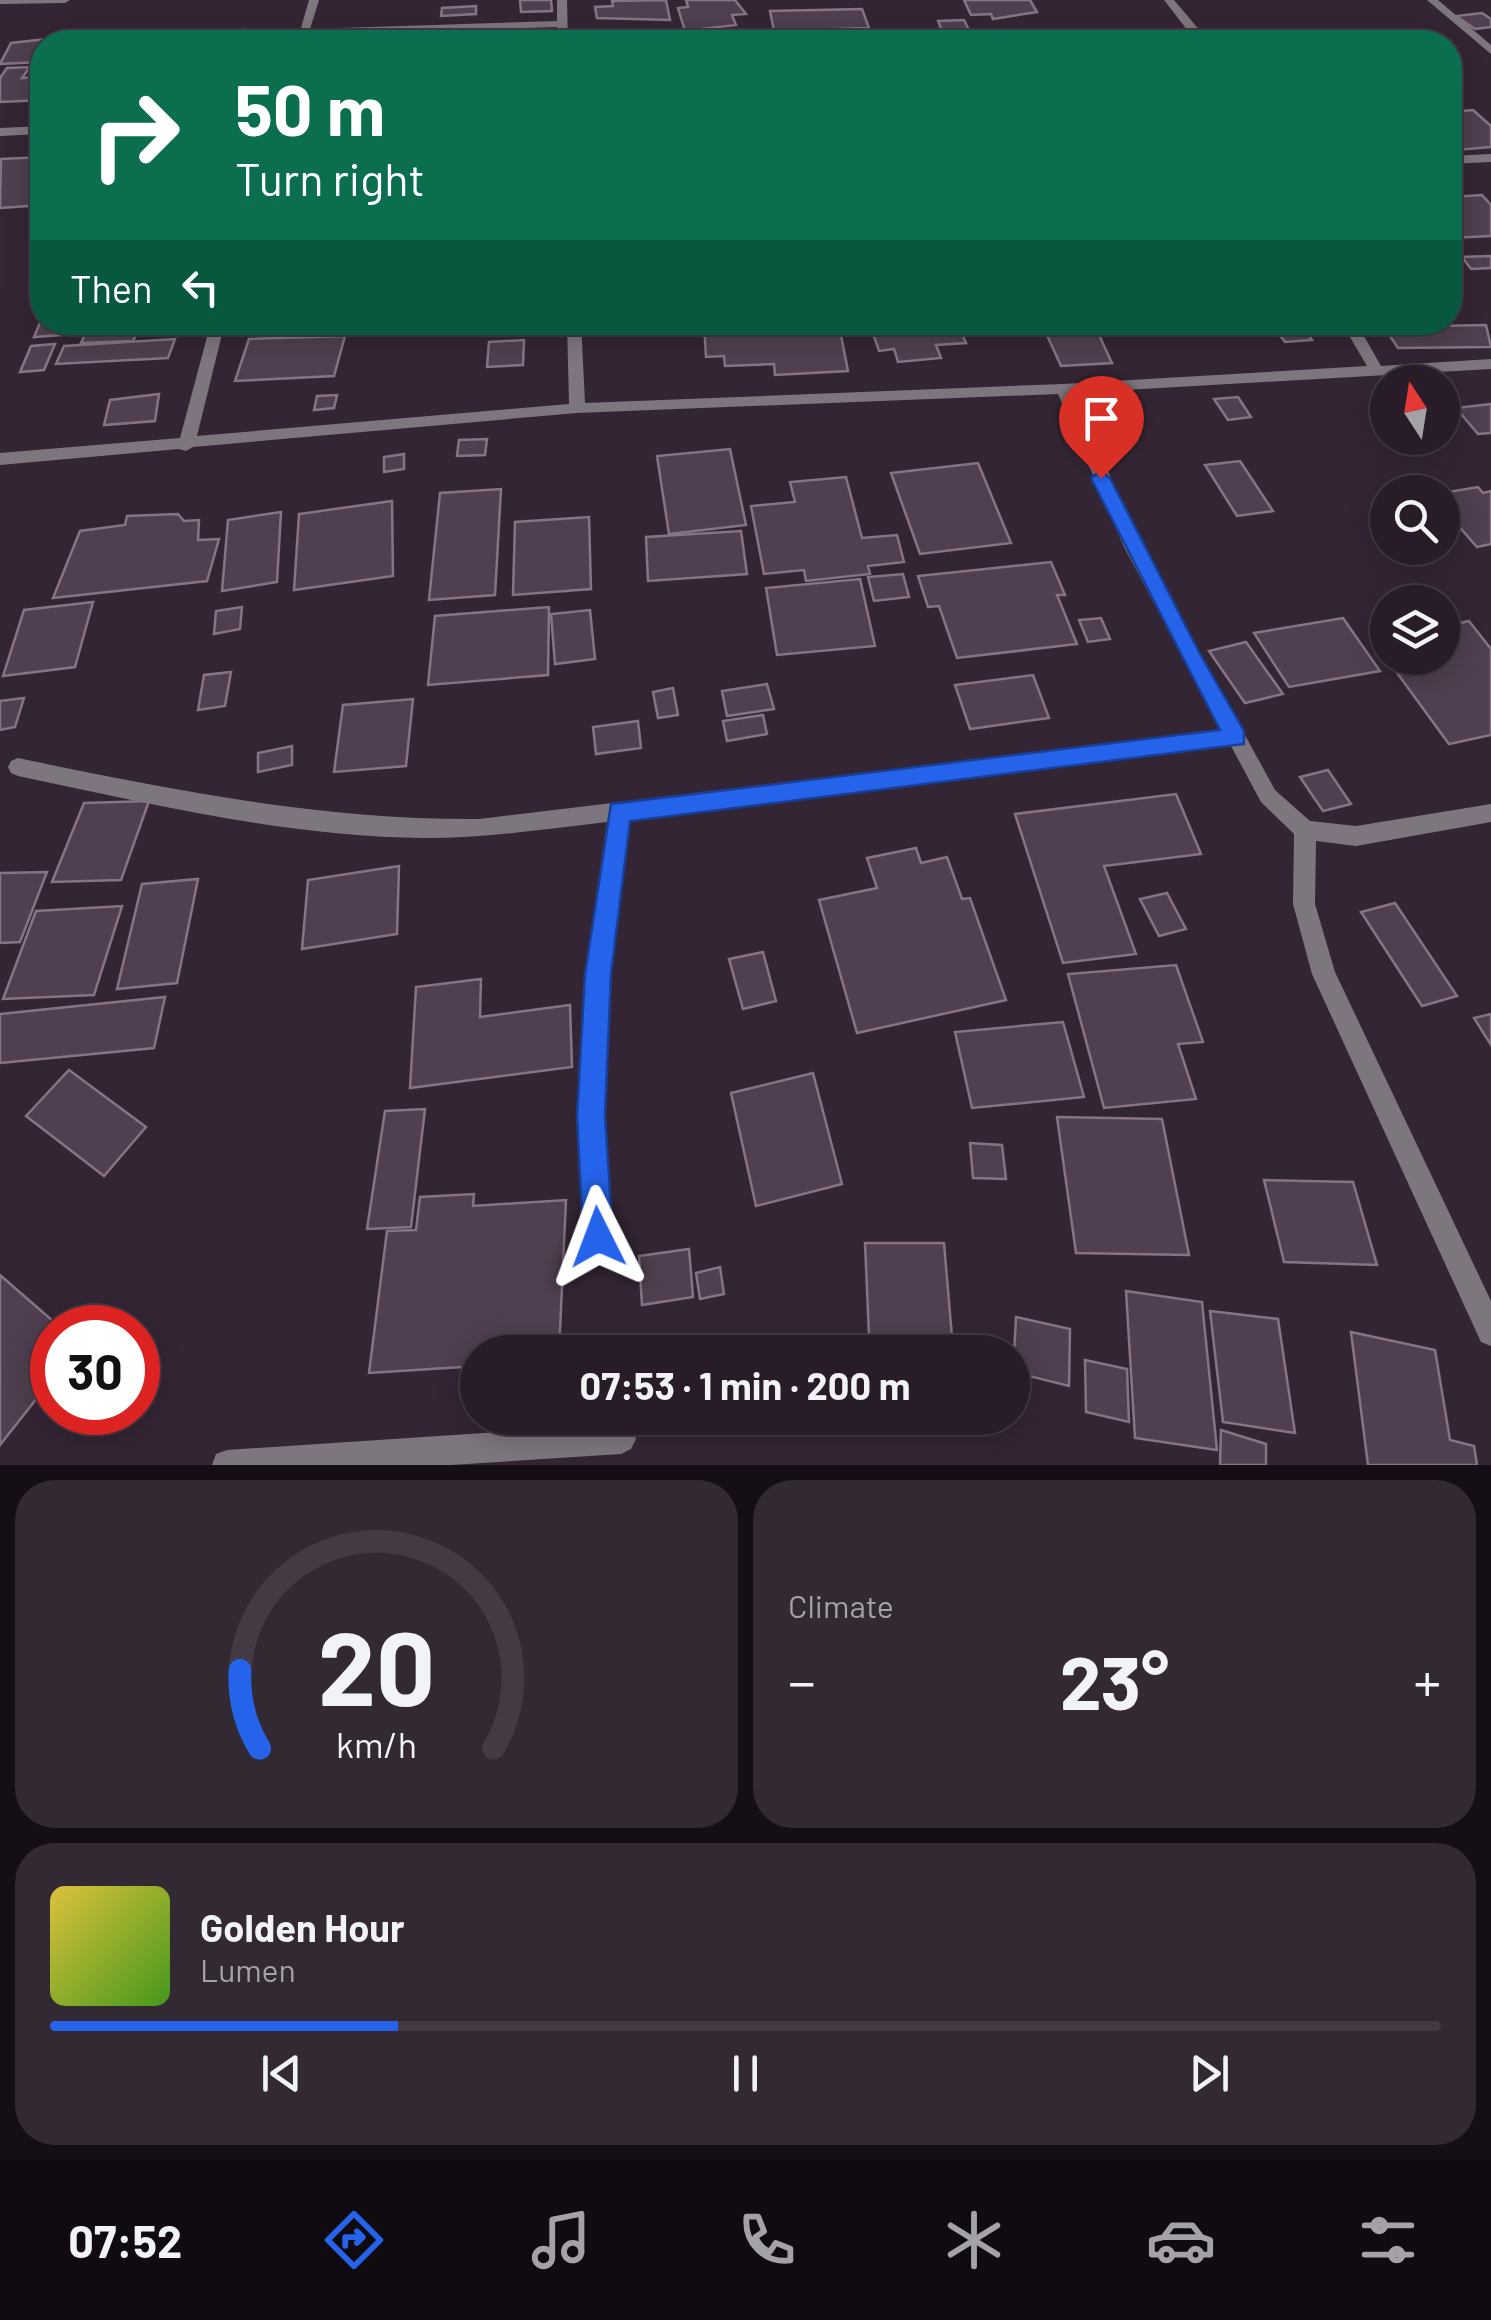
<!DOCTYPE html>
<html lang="en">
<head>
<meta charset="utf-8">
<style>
	body { margin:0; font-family:Barlow,sans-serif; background:#332933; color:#f1f3f6; height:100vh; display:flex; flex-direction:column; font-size:38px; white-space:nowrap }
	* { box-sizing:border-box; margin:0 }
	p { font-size:32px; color:#a4a1a7 }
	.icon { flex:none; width:55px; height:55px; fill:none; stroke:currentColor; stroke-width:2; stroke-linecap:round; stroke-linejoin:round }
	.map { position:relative; height:1465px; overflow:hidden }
	.drawer { display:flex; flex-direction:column; gap:15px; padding:15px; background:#150f15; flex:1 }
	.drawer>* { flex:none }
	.guide { position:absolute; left:30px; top:30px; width:1432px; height:305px; border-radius:40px; box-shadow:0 5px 25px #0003,0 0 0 2px #433a44; background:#0b6e4f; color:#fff; overflow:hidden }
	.needle { width:65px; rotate:348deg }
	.tools { position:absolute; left:1370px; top:365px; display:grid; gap:20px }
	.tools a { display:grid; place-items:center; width:90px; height:90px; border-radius:50%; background:#271c27; box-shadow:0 5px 25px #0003,0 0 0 2px #433a44; font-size:50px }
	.speed { position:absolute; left:30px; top:1305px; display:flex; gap:20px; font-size:50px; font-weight:700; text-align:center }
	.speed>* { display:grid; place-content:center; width:130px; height:130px; border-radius:50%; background:#271c27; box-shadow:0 5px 25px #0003,0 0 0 2px #433a44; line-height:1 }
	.speed .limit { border:15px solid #d22; background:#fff; color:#111 }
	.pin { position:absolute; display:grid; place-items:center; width:85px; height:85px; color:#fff; margin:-102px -42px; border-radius:50% 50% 50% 0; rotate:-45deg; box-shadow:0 0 10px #0007 }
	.pin .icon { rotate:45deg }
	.me { position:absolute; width:110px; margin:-55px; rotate:357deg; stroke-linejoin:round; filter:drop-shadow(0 0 8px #0008) }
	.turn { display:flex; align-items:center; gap:35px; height:210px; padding:0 40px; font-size:45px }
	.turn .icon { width:130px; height:130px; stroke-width:2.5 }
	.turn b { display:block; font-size:70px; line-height:85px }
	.then { display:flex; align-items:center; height:95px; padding:0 40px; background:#0003; gap:20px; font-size:38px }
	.big { font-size:75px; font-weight:700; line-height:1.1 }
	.drawer .widget { flex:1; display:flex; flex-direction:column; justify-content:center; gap:15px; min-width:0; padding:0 35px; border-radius:40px; background:#332933 }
	.drawer .dial { align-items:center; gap:0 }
	.dial svg { height:260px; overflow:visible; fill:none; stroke:#433a44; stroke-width:7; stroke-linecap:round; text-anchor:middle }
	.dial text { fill:#f1f3f6; stroke:none }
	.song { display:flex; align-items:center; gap:30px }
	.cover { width:120px; height:120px; border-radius:15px; background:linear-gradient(135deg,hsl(50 70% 55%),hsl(100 70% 35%)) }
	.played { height:10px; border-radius:5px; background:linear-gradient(90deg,#2563eb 25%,#433a44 25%) }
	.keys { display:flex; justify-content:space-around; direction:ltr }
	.heat { display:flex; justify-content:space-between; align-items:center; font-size:55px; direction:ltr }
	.drawer .tiles { flex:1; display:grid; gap:15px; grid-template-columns:1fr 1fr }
	.widget:last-child { grid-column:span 2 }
	.trip { position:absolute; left:460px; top:1335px; width:570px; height:100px; border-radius:50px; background:#271c27; box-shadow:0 5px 25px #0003,0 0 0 2px #433a44; font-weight:700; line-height:100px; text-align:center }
	.dock { display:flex; height:160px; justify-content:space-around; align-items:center; background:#100b10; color:#a4a1a7 }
	.dock .icon { width:70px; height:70px }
	.dock .on { color:#2563eb }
	.dock b { font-size:45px; color:#f1f3f6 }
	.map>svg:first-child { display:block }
	.building { fill:#4f3f50; stroke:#867486; stroke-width:2.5 }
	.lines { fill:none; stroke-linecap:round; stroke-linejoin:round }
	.minor { fill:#7e767e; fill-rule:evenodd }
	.route { fill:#2563eb; stroke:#184099; stroke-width:2.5 }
</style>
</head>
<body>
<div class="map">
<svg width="1491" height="1465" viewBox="0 0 1491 1465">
	<rect width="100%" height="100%" fill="#342534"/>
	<g class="building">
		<path d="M520,0H551L552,11L521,12Z"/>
		<path d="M666,0L670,20L597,18L595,7L613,6L612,1Z"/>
		<path d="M686,0H735L746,14L732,15L736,25L685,31L678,8L688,7Z"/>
		<path d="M964,0H1030L1037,12L993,19L991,14L971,15Z"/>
		<path d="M476,6V14L441,16L442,8Z"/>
		<path d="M862,9L869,28L774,31L770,11Z"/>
		<path d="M1482,13L1491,19V27L1475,29L1456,16Z"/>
		<path d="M964,20L969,30L942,31L938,21Z"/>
		<path d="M242,29L237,42H197L200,35Z"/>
		<path d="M55,38L52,42H65H42V62L0,64L11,43Z"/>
		<path d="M30,67L22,78L42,77V100L0,102V78L7,68Z"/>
		<path d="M1473,110L1491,126V147L1457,150L1450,143V112Z"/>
		<path d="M42,157L36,170H42V205L0,208L1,159Z"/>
		<path d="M1482,195L1491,205V236L1450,238V197Z"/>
		<path d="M1491,256V268L1471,269L1462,257Z"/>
		<path d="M42,318V322H80L75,334L34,337Z"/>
		<path d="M91,322H142L133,341L81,343Z"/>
		<path d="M300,322H387L299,331Z"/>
		<path d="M816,322L817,326L839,325L848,371L775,375L774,364L725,366L724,356L706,357L704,323Z"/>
		<path d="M869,322H957L966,343L936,345L941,358L898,362L894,349L879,351Z"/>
		<path d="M1041,322H1093L1112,363L1061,366Z"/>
		<path d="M1270,322H1299L1312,340L1285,342Z"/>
		<path d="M1486,325L1491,347L1398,348L1384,327Z"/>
		<path d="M345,336L334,376L235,381L249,339Z"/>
		<path d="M175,339L168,358L56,364L64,346Z"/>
		<path d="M524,340L523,365L487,367L489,342Z"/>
		<path d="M55,344L44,370L20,372L31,346Z"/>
		<path d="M159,394L155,421L104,425L110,400Z"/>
		<path d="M337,395L334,408L314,410L317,396Z"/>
		<path d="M1238,397L1251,417L1228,420L1214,399Z"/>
		<path d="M1491,404V433L1478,434L1456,408Z"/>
		<path d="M487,439L485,455L457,456L459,440Z"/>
		<path d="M730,449L746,525L669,534L657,456Z"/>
		<path d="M404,454V469L384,472V457Z"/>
		<path d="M1240,461L1273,511L1237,516L1205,465Z"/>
		<path d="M978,463L1011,543L920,554L891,473Z"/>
		<path d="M846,477L862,538L897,535L904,562L868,566L870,574L806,581L804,570L764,574L751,506L795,502L790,482Z"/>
		<path d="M1478,487L1483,493L1491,491V544L1477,547L1442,507V493Z"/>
		<path d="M501,489L495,595L429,600L440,493Z"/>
		<path d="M392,501L393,576L294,590L299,514Z"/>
		<path d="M281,512L277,582L222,591L228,520Z"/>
		<path d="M178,514L184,521L199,520L198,540L219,539L207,581L53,598L80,531L125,525L127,516Z"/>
		<path d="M589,517L591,589L513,595L515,522Z"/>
		<path d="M741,531L747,574L648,581L646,537Z"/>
		<path d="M1051,562L1065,595H1057L1077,644L957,658L939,606L928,607L918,576Z"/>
		<path d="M903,574L909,597L874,601L868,577Z"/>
		<path d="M860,579L875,646L777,655L766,588Z"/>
		<path d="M93,602L75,667L3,676L24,610Z"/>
		<path d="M242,607L240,629L214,634L216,611Z"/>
		<path d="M549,607L548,675L428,685L435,616Z"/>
		<path d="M590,610L595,659L555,664L551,614Z"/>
		<path d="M1101,618L1110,639L1088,642L1079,620Z"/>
		<path d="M1343,618L1380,671L1289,687L1254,633Z"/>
		<path d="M1469,621L1491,649V735L1449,744L1373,640L1388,638V658H1442V627Z"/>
		<path d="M1246,642L1283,694L1245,703L1209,651Z"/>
		<path d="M231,672L225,706L198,710L204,675Z"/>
		<path d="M1033,675L1049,718L970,729L955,685Z"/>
		<path d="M767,684L774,709L727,716L722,691Z"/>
		<path d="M673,688L678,715L658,718L653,692Z"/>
		<path d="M24,698L15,727L0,730V701Z"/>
		<path d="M413,699L406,766L334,772L343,705Z"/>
		<path d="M763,715L767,734L727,741L723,721Z"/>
		<path d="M638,721L641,748L596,754L593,727Z"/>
		<path d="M292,746V765L258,772V753Z"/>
		<path d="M1328,770L1351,804L1323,811L1300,777Z"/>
		<path d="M1176,794L1201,854L1104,866L1136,954L1063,963L1015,814Z"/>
		<path d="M149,801L121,880L52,882L84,803Z"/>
		<path d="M916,848L921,863L947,857L962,899L970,898L1006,1000L857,1033L819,900L877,888L867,858Z"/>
		<path d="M399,866L397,934L302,949L308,880Z"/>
		<path d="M47,872L20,942L0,943V873Z"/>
		<path d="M198,879L177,983L117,989L142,884Z"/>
		<path d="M1167,893L1186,929L1159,936L1140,899Z"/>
		<path d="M1395,903L1457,996L1422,1006L1361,912Z"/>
		<path d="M122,906L94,995L3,999L36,911Z"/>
		<path d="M763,952L776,1001L743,1009L729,959Z"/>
		<path d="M1176,965L1203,1042L1178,1044L1196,1099L1104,1108L1068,974Z"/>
		<path d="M481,979L480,1017L570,1005L572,1067L410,1088L416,987Z"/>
		<path d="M165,997L154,1048L0,1063V1014Z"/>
		<path d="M1491,1014V1045L1474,1018Z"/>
		<path d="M1063,1022L1084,1097L972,1108L955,1032Z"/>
		<path d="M69,1070L146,1127L104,1176L26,1116Z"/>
		<path d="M813,1073L842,1184L756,1206L731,1093Z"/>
		<path d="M425,1109L411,1227L367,1229L385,1111Z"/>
		<path d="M1057,1117L1162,1119L1189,1255L1076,1253Z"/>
		<path d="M970,1143L1002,1145L1006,1179L973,1178Z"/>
		<path d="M1264,1180L1353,1182L1377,1265L1284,1262Z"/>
		<path d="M474,1194L473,1206L566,1200L559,1352H478V1366L369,1373L387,1231L416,1230L420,1197Z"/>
		<path d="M865,1243H944L952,1337L869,1335Z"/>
		<path d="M689,1249L693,1297L642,1305L639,1256Z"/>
		<path d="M720,1267L724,1294L700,1299L696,1273Z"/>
		<path d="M0,1275L61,1328H52V1379L0,1445Z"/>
		<path d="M1126,1291L1202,1302L1217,1450L1135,1438Z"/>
		<path d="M1210,1311L1278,1319L1295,1433L1223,1422Z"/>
		<path d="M1016,1317L1070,1329L1069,1386L1013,1372Z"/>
		<path d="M1351,1332L1435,1350L1450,1440L1474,1446L1477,1465H1368Z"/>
		<path d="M1085,1360L1127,1369L1129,1422L1086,1412Z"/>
		<path d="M1221,1430L1266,1444V1465H1220Z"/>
	</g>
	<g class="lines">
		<g class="minor">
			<path d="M0,0H70L65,3L0,4Z"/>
			<path d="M309,0H319L310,29L557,21V0H567L568,42H558L557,27L308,35L305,42H297Z"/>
			<path d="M1164,0H1174L1201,32L1205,42H1197L1193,37L950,42L955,39L1188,31Z"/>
			<path d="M1427,0H1438L1491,45V54Z"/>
			<path d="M42,126V134L0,136V128Z"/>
			<path d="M1491,154V162L1450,164V156Z"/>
			<path d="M211,322H225L197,436L569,404L567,322H581L585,403L1063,384L1367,366L1341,322H1356L1381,366L1491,359V369L1073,393L1142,547L1275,790L1310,821L1356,826L1491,804V822L1356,846L1316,841L1315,904L1335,972L1491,1301V1346L1481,1342L1312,974L1293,904L1294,834L1261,802L1231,746L629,819L610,973L604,1116L611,1237L607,1246L598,1250L589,1246L585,1237L578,1116L586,973L607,822C546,829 486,838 425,838C288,837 151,804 18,776L11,773L8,767L11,761L18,758C171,790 322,820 479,819L1222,730L1124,547L1058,394L577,413L193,447L186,451L179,449L0,465V453L180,438Z"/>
			<path d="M621,1424L631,1429L636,1439L631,1449L621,1454L451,1465H212L216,1454L227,1450Z"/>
		</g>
	</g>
	<path class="route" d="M1101,471L1110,478L1200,654L1244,731V744L630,821L611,974L605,1116L613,1237L609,1248L598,1252L588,1248L583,1237L577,1116L585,974L611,804L1220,730L1091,478Z"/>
</svg>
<div class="tools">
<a><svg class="needle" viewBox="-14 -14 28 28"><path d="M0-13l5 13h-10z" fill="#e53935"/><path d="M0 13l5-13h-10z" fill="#a4a1a7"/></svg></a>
<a><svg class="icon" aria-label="search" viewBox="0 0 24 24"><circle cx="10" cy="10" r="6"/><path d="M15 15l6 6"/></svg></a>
<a><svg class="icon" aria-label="layers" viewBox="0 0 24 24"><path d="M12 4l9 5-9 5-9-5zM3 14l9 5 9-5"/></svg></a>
</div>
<div class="speed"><div class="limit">30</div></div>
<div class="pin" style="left:1101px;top:478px;background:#d93025"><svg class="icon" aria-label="arrive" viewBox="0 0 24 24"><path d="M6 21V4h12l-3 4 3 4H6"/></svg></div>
<svg class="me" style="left:598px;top:1237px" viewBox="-20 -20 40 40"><path d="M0-17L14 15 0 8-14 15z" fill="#2563eb" stroke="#fff" stroke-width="4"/></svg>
<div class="trip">07:53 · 1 min · 200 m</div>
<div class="guide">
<div class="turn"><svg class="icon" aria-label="right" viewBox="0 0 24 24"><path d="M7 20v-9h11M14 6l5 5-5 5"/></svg><div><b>50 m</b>Turn right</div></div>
<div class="then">Then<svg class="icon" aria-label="left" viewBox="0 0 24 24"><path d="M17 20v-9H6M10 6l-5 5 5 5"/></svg></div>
</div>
</div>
<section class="drawer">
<div class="tiles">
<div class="widget dial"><svg viewBox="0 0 100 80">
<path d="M14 69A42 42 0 1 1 86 69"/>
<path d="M14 69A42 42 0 0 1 8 45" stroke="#2563eb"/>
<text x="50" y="56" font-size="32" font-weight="700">20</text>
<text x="50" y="72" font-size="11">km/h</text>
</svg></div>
<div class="widget"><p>Climate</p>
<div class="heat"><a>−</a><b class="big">23°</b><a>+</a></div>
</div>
<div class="widget">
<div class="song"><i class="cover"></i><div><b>Golden Hour</b><p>Lumen</p></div></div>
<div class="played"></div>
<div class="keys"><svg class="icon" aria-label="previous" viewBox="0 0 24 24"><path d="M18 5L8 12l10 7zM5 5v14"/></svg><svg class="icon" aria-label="pause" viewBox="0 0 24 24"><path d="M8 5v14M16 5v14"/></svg><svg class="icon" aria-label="next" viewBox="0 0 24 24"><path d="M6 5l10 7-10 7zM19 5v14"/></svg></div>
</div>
</div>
</section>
<nav class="dock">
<b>07:52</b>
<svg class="icon on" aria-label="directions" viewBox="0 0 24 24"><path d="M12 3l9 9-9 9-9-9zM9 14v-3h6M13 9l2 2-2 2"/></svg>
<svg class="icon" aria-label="music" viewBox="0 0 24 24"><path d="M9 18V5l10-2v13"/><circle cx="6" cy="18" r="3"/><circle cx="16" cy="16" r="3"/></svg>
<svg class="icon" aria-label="phone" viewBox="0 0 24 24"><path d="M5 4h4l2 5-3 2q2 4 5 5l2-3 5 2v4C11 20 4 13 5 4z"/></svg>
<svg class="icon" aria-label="climate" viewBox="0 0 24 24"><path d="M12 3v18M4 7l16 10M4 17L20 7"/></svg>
<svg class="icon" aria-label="car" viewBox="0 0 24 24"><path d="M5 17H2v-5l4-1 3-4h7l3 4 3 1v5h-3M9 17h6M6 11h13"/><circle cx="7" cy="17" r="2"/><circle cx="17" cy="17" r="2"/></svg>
<svg class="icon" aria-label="filters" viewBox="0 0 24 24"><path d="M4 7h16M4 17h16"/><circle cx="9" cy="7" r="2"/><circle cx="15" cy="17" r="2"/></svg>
</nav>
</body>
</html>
